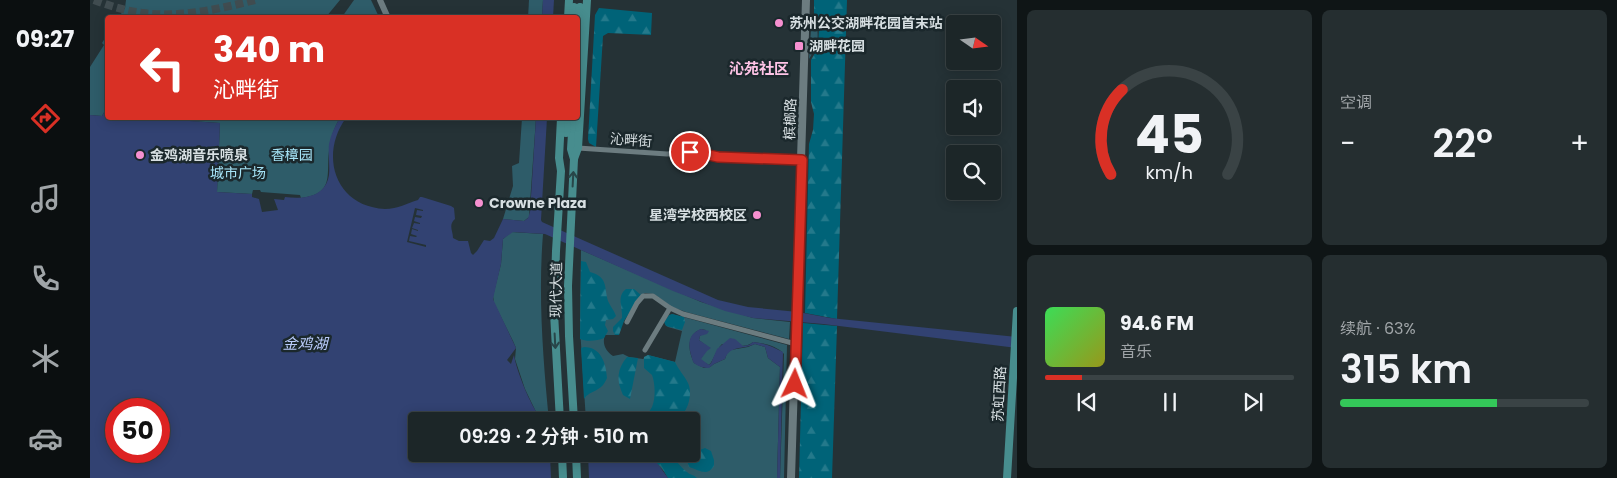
<!DOCTYPE html>
<html lang="zh">
<head>
<meta charset="utf-8">
<style>
	body { margin:0; font-family:Poppins,"Noto Sans SC",sans-serif; background:#252e30; color:#f1f3f6; height:100vh; display:flex; flex-direction:column; font-size:19px; white-space:nowrap }
	* { box-sizing:border-box; margin:0 }
	p { font-size:16px; color:#a0a5a8 }
	.icon { flex:none; width:28px; height:28px; fill:none; stroke:currentColor; stroke-width:2; stroke-linecap:round; stroke-linejoin:round }
	.map { position:relative; flex:1; overflow:hidden }
	.panel { display:flex; flex-direction:column; gap:10px; padding:10px; background:#0f1516; width:600px }
	.panel>* { flex:none }
	.top-card { position:absolute; left:15px; top:15px; width:475px; height:105px; border-radius:5px; box-shadow:0 2px 12px #0003,0 0 0 1px #3a4345; background:#d93025; color:#fff; overflow:hidden }
	.needle { width:32px; rotate:104deg }
	.tools { position:absolute; left:856px; top:15px; display:grid; gap:10px }
	.tools a { display:grid; place-items:center; width:55px; height:55px; border-radius:5px; background:#1c2628; box-shadow:0 2px 12px #0003,0 0 0 1px #3a4345; font-size:25px }
	.speed { position:absolute; left:15px; top:398px; display:flex; gap:10px; font-size:25px; font-weight:700; text-align:center }
	.speed>* { display:grid; place-content:center; width:65px; height:65px; border-radius:50%; background:#1c2628; box-shadow:0 2px 12px #0003,0 0 0 1px #3a4345; line-height:1 }
	.speed .limit { border:8px solid #d22; background:#fff; color:#111 }
	.pin { position:absolute; display:grid; place-items:center; width:42px; height:42px; color:#fff; margin:-21px; border:2px solid #fff; border-radius:50%; box-shadow:0 1px 5px #0007 }
	.me { position:absolute; width:55px; margin:-28px; rotate:2deg; stroke-linejoin:round; filter:drop-shadow(0 0 4px #0008) }
	.turn { display:flex; align-items:center; gap:18px; height:105px; padding:0 25px; font-size:22px }
	.turn .icon { width:65px; height:65px; stroke-width:2.5 }
	.turn b { display:block; font-size:35px; line-height:42px }
	.big { font-size:38px; font-weight:600; line-height:1.1 }
	.panel .widget { flex:1; display:flex; flex-direction:column; justify-content:center; gap:8px; min-width:0; padding:0 18px; border-radius:8px; background:#252e30 }
	.panel .dial { align-items:center; gap:0 }
	.dial svg { height:130px; overflow:visible; fill:none; stroke:#3a4345; stroke-width:7; stroke-linecap:round; text-anchor:middle }
	.dial text { fill:#f1f3f6; stroke:none }
	.song { display:flex; align-items:center; gap:15px }
	.cover { width:60px; height:60px; border-radius:8px; background:linear-gradient(135deg,hsl(130 70% 55%),hsl(60 70% 35%)) }
	.played { height:5px; border-radius:2px; background:linear-gradient(90deg,#d93025 15%,#3a4345 15%) }
	.keys { display:flex; justify-content:space-around; direction:ltr }
	.heat { display:flex; justify-content:space-between; align-items:center; font-size:28px; direction:ltr }
	.charge { height:8px; border-radius:4px; background:linear-gradient(90deg,#34c759 63%,#3a4345 0) }
	.panel .tiles { flex:1; display:grid; gap:10px; grid-template-columns:repeat(2,1fr) }
	.trip { position:absolute; left:318px; top:412px; width:292px; height:50px; border-radius:5px; background:#1c2628; box-shadow:0 2px 12px #0003,0 0 0 1px #3a4345; font-weight:600; line-height:50px; text-align:center }
	main { display:flex; flex:1; min-height:0 }
	.tab-bar { display:flex; flex-direction:column; width:90px; justify-content:space-around; align-items:center; background:#0b0f10; color:#a0a5a8 }
	.tab-bar .icon { width:35px; height:35px }
	.tab-bar .on { color:#d93025 }
	.tab-bar b { font-size:22px; color:#f1f3f6 }
	.map>svg:first-child { display:block }
	.green { fill:#2e5c69 }
	.forest { fill:url(#forest-firs) }
	.water { fill:#324272; fill-rule:evenodd }
	.pier { fill:#253236 }
	.lines { fill:none; stroke-linecap:round; stroke-linejoin:round }
	.primary-tunnel { stroke:#404c50; stroke-width:8; stroke-dasharray:8 4; stroke-linecap:butt }
	.minor { stroke:#6c7c80; stroke-width:5 }
	.tertiary { stroke:#6c7c80; stroke-width:6 }
	.secondary { stroke:#6c7c80; stroke-width:8 }
	.primary { stroke:#478d8e; stroke-width:8 }
	.oneway { stroke:#284649 }
	.route-casing { stroke:#8d1f18; stroke-width:12 }
	.route { stroke:#d93025; stroke-width:9 }
	.poi-dot { fill:#f690d0; stroke:#1b282c; stroke-width:2 }
	.labels { text-anchor:middle; dominant-baseline:central; stroke-width:5; stroke-linejoin:round; paint-order:stroke }
	.poi-label { font-size:14px; font-weight:bold; fill:#d7dfe2; stroke:#1b282c; text-anchor:start }
	.street-label { font-size:14px; fill:#d7dfe2; stroke:#1b282c }
	.park-label { font-size:14px; fill:#a5e3f6; stroke:#1b282c }
	.neighbourhood-label { font-size:15px; font-weight:bold; fill:#fec3e6; stroke:#1b282c }
	.water-label { font-size:15px; font-style:italic; fill:#baccfb; stroke:#1b282c }
</style>
</head>
<body>
<main>
<nav class="tab-bar">
<b>09:27</b>
<svg class="icon on" aria-label="directions" viewBox="0 0 24 24"><path d="M12 3l9 9-9 9-9-9zM9 14v-3h6M13 9l2 2-2 2"/></svg>
<svg class="icon" aria-label="music" viewBox="0 0 24 24"><path d="M9 18V5l10-2v13"/><circle cx="6" cy="18" r="3"/><circle cx="16" cy="16" r="3"/></svg>
<svg class="icon" aria-label="phone" viewBox="0 0 24 24"><path d="M5 4h4l2 5-3 2q2 4 5 5l2-3 5 2v4C11 20 4 13 5 4z"/></svg>
<svg class="icon" aria-label="climate" viewBox="0 0 24 24"><path d="M12 3v18M4 7l16 10M4 17L20 7"/></svg>
<svg class="icon" aria-label="car" viewBox="0 0 24 24"><path d="M5 17H2v-5l4-1 3-4h7l3 4 3 1v5h-3M9 17h6M6 11h13"/><circle cx="7" cy="17" r="2"/><circle cx="17" cy="17" r="2"/></svg>
</nav>
<div class="map">
<svg width="927" height="478" viewBox="0 0 927 478">
	<defs>
		<pattern id="forest-firs" width="22" height="20" patternUnits="userSpaceOnUse" patternTransform="scale(1.25)"><rect width="22" height="20" fill="#006378"/><path d="M5 1l3.5 6h-7zM16 11l3.5 6h-7z" fill="#24798b"/></pattern>
	</defs>
	<rect width="100%" height="100%" fill="#253236"/>
	<g class="green">
		<path d="M36,0H250L236,17H29L35,8Z"/>
		<path d="M264,0H281L289,17H252Z"/>
		<path d="M439,0H453L452,17L438,18Z"/>
		<path d="M722,15C730,33 730,41 719,59Z"/>
		<path d="M17,35V107L12,116L0,115V67L14,45L12,43Z"/>
		<path d="M85,118H250C244,127 240,140 239,151C236,174 245,194 211,198L210,195L171,192L170,190H163L162,194L127,192L130,123L85,120Z"/>
		<path d="M432,118H446L439,217L434,221L413,219L423,186L422,166L429,163Z"/>
		<path d="M421,232L453,234C448,296 453,359 459,421H454L448,416L435,389L425,359L426,348L423,341L404,303L403,296L411,264L413,239Z"/>
		<path d="M491,250L611,302L663,318L700,322L699,339L596,312L582,307L564,294L555,293C544,298 531,323 529,335H515C512,343 515,351 523,356L533,354L539,357L553,359L558,355L585,362L592,331L578,327L575,324L582,314L697,345L694,478H690L694,354C687,346 673,343 663,342C655,349 642,345 632,344C625,351 624,360 619,365L610,360L618,347L609,340L610,336L616,330L611,329C596,335 598,351 604,363L614,368L620,367L624,364L635,359L637,353L641,350L658,347L665,344L675,347L678,358L690,367L687,478H578C569,461 562,464 548,454H601V421H496L490,328Z"/>
	</g>
	<g class="forest">
		<path d="M724,0H757L747,319L715,313L719,144L723,130L724,114L721,102V60L728,48L729,28L724,15Z"/>
		<path d="M509,8L562,13L561,35L518,33L513,36L506,147L499,143L498,139L505,15Z"/>
		<path d="M491,261L496,262L500,272C518,277 514,286 518,301C520,306 524,310 526,316L523,319L516,320L515,325L518,331L514,338C508,341 496,342 490,339Z"/>
		<path d="M536,289H544L551,295L534,321L529,335H525L523,331V327L532,318C533,307 526,297 536,289Z"/>
		<path d="M582,314L594,317L595,322L592,330L576,326L574,322L579,315Z"/>
		<path d="M713,323L747,326L742,478H709Z"/>
		<path d="M494,347C511,347 516,363 517,378C511,393 501,389 494,399L491,348Z"/>
		<path d="M558,355L585,362C588,369 594,375 598,383C603,394 598,409 591,417L586,418L571,414L565,421H555C555,414 559,413 562,407C566,398 565,383 562,375L554,368V357Z"/>
		<path d="M537,357L548,358L540,399L533,395C526,380 527,369 537,357Z"/>
		<path d="M615,448L621,451L624,460V466C617,477 609,470 599,467L597,461L604,458L607,451Z"/>
		<path d="M563,454C589,454 581,459 597,472C600,475 603,474 607,478H578L571,466L557,459Z"/>
	</g>
	<g class="water">
		<path d="M453,0H464L463,17H452Z"/>
		<path d="M17,107L18,118H85V120L130,123L127,192L162,194V197L169,199L172,212L188,210L184,199L194,200L195,197C213,199 235,198 239,175C240,165 238,154 239,144C241,134 245,126 250,118H256C229,155 245,207 295,209C308,209 317,203 328,200L330,197H332L361,206L364,208L365,219C358,225 363,231 363,238L369,241H378L381,253L383,255L387,251L394,240L400,241L404,238L413,219L434,221L438,218L440,212L446,118H457L451,220L452,222L628,300L658,307L708,312L740,318L927,337V348L733,324L663,318L635,311L583,291L455,234L423,232L413,239L411,264L403,299L426,348L417,360L421,364L424,355C426,370 443,413 454,421H326V454H548L567,463L578,478H0V115L12,116ZM26,409H69V451H26Z"/>
		<path d="M611,329L619,331L617,334L610,336L609,340L621,348L617,351L611,359L619,365L621,363L627,349L640,338L645,339L653,346L659,345L663,342C674,343 683,347 693,352L690,478H687L690,367L678,358L675,347L665,344C652,350 640,345 635,359L624,364L619,368C614,368 607,366 604,363C602,361 602,357 601,355C598,344 598,334 611,329Z"/>
	</g>
	<g class="pier">
		<path d="M325,208L333,210V211L327,210L326,215L332,216L331,218L325,217L324,221L330,223V224L324,223L322,228L328,230V231L322,229L321,234L327,236L326,237L320,236L319,241L336,245V247L317,242Z"/>
		<path d="M460,454H498L499,478H461Z"/>
	</g>
	<g class="lines">
		<path class="primary-tunnel" d="M4,0C20,6 36,11 53,13C90,18 129,9 165,0"/>
		<g class="minor">
			<path d="M488,148L577,154L605,152L628,157L711,160"/>
			<path d="M537,322L547,303L553,296H563L580,308"/>
			<path d="M555,350L580,308L593,314L706,344"/>
		</g>
		<path class="tertiary" d="M290,0L298,18"/>
		<path class="secondary" d="M701,478L716,0"/>
		<g class="primary">
			<path d="M478,18L479,0"/>
			<path d="M483,18L484,7"/>
			<path d="M488,48L490,7"/>
			<path d="M483,118L481,149L484,159"/>
			<path d="M476,133L477,118"/>
			<path d="M470,421L464,313L466,251L471,171L469,158L471,118"/>
			<path d="M484,421L479,336L478,286L484,159L488,148L497,0"/>
			<path d="M472,454L473,478"/>
			<path d="M486,454L487,478"/>
			<path d="M917,478L927,311"/>
		</g>
	</g>
	<defs><path id="oneway-shaft" d="M-6 0H5M1.5-3L5.5 0L1.5 3" fill="none" stroke-width="1.6" stroke-linecap="round" stroke-linejoin="round" transform="scale(1.25)"/></defs>
	<g class="oneway">
		<use href="#oneway-shaft" transform="translate(483 179) rotate(-87)"/>
		<use href="#oneway-shaft" transform="translate(465 341) rotate(87)"/>
	</g>
	<g class="lines">
		<g class="route-casing">
			<path id="route" d="M600,152L610,153L628,157L712,160L705,384"/>
		</g>
		<use href="#route" class="route"/>
	</g>
	<g class="poi-dot">
		<circle cx="689" cy="23" r="5"/>
		<rect x="704" y="41" width="10" height="10" rx="2.5"/>
		<circle cx="50" cy="155" r="5"/>
		<circle cx="389" cy="203" r="5"/>
		<circle cx="667" cy="215" r="5"/>
	</g>
	<g class="labels">
		<g class="poi-label">
			<text x="699" y="23">苏州公交湖畔花园首末站</text>
			<text x="719" y="46">湖畔花园</text>
			<text x="60" y="155">金鸡湖音乐喷泉</text>
			<text x="399" y="203">Crowne Plaza</text>
			<text x="657" y="215" text-anchor="end">星湾学校西校区</text>
		</g>
		<g class="street-label">
			<text transform="translate(700 119) rotate(-88)">槟榔路</text>
			<text transform="translate(541 140) rotate(4)">沁畔街</text>
			<text transform="translate(466 290) rotate(-89)">现代大道</text>
			<text transform="translate(909 394) rotate(-87)">苏虹西路</text>
		</g>
		<g class="park-label">
			<text x="202" y="155">香樟园</text>
			<text x="148" y="173">城市广场</text>
		</g>
		<g class="neighbourhood-label">
			<text x="669" y="68">沁苑社区</text>
		</g>
		<g class="water-label">
			<text x="215" y="343">金鸡湖</text>
		</g>
	</g>
</svg>
<div class="tools">
<a><svg class="needle" viewBox="-14 -14 28 28"><path d="M0-13l5 13h-10z" fill="#e53935"/><path d="M0 13l5-13h-10z" fill="#a0a5a8"/></svg></a>
<a><svg class="icon" aria-label="sound" viewBox="0 0 24 24"><path d="M4 9h4l5-4v14l-5-4H4zM17 9q2 3 0 6"/></svg></a>
<a><svg class="icon" aria-label="search" viewBox="0 0 24 24"><circle cx="10" cy="10" r="6"/><path d="M15 15l6 6"/></svg></a>
</div>
<div class="speed"><div class="limit">50</div></div>
<div class="pin" style="left:600px;top:152px;background:#d93025"><svg class="icon" aria-label="arrive" viewBox="0 0 24 24"><path d="M6 21V4h12l-3 4 3 4H6"/></svg></div>
<svg class="me" style="left:705px;top:384px" viewBox="-20 -20 40 40"><path d="M0-17L14 15 0 8-14 15z" fill="#d93025" stroke="#fff" stroke-width="4"/></svg>
<div class="trip">09:29 · 2 分钟 · 510 m</div>
<div class="top-card">
<div class="turn"><svg class="icon" aria-label="left" viewBox="0 0 24 24"><path d="M17 20v-9H6M10 6l-5 5 5 5"/></svg><div><b>340 m</b>沁畔街</div></div>
</div>
</div>
<section class="panel">
<div class="tiles">
<div class="widget dial"><svg viewBox="0 0 100 80">
<path d="M14 69A42 42 0 1 1 86 69"/>
<path d="M14 69A42 42 0 0 1 21 17" stroke="#d93025"/>
<text x="50" y="56" font-size="32" font-weight="700">45</text>
<text x="50" y="72" font-size="11">km/h</text>
</svg></div>
<div class="widget"><p>空调</p>
<div class="heat"><a>−</a><b class="big">22°</b><a>+</a></div>
</div>
<div class="widget">
<div class="song"><i class="cover"></i><div><b>94.6 FM</b><p>音乐</p></div></div>
<div class="played"></div>
<div class="keys"><svg class="icon" aria-label="previous" viewBox="0 0 24 24"><path d="M18 5L8 12l10 7zM5 5v14"/></svg><svg class="icon" aria-label="pause" viewBox="0 0 24 24"><path d="M8 5v14M16 5v14"/></svg><svg class="icon" aria-label="next" viewBox="0 0 24 24"><path d="M6 5l10 7-10 7zM19 5v14"/></svg></div>
</div>
<div class="widget"><p>续航 · 63%</p><b class="big">315 km</b><div class="charge"></div></div>
</div>
</section>
</main>
</body>
</html>
